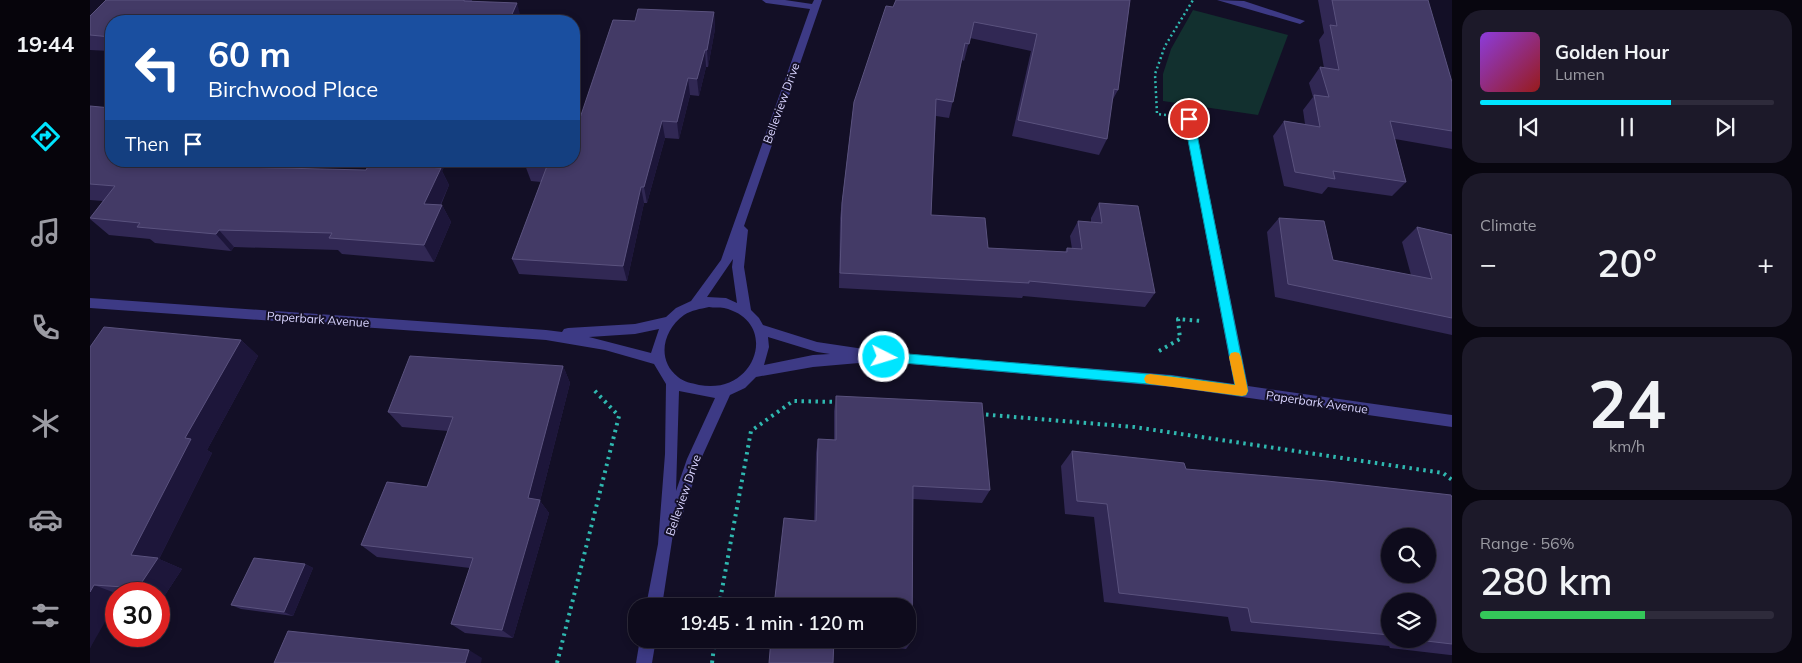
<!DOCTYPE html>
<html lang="en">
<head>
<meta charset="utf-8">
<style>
	body { margin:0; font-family:Mulish,sans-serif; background:#1c1929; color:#f1f3f6; height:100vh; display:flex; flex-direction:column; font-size:19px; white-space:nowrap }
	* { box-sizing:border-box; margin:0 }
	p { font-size:16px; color:#9b9ba3 }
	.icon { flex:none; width:28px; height:28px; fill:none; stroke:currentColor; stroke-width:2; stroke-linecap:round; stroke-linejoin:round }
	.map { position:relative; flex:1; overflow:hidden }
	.sheet { display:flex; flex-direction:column; gap:10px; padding:10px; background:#08060f; width:350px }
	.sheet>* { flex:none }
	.banner { position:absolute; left:15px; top:15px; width:475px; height:152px; border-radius:20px; box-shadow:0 2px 8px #0003,0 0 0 1px #2e2b3b; background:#1a4fa0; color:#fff; overflow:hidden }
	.fabs { position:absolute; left:1291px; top:528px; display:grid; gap:10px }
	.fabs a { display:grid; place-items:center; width:55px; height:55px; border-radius:50%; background:#0e0b1c; box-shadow:0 2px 8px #0003,0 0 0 1px #2e2b3b; font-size:25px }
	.speed { position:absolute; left:15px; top:582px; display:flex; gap:10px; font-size:25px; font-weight:700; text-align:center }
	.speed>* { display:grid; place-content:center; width:65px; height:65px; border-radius:50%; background:#0e0b1c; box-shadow:0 2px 8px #0003,0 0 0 1px #2e2b3b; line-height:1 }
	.speed .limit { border:8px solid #d22; background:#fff; color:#111 }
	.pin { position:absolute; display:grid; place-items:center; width:42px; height:42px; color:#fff; margin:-21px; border:2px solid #fff; border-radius:50%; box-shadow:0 1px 5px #0007 }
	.me { position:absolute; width:55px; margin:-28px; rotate:95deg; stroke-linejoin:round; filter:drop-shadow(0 0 4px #0008) }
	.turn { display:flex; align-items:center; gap:18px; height:105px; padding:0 20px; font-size:22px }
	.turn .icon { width:65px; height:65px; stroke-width:2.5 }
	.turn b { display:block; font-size:35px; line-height:42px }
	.then { display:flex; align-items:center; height:48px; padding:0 20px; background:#0003; gap:10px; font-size:19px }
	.big { font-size:38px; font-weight:600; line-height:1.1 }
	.sheet .tile { flex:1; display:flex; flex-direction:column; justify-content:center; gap:8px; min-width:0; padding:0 18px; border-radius:20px; background:#1c1929 }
	.sheet .dial { align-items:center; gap:0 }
	.dial b { font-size:65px; line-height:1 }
	.song { display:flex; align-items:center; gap:15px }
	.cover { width:60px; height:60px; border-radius:8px; background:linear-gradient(135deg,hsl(270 70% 55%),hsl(0 70% 35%)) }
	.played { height:5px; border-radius:2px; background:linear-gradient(90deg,#00e5ff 65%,#2e2b3b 65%) }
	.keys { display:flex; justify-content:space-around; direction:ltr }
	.heat { display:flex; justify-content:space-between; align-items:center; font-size:28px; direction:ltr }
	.charge { height:8px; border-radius:4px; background:linear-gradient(90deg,#34c759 56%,#2e2b3b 0) }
	.trip { position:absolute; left:538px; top:598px; width:288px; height:50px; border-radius:20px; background:#0e0b1c; box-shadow:0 2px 8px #0003,0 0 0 1px #2e2b3b; font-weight:600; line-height:50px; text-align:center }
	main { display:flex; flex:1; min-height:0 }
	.tabs { display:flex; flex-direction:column; width:90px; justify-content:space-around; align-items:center; background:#06040b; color:#9b9ba3 }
	.tabs .icon { width:35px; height:35px }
	.tabs .current { color:#00e5ff }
	.tabs b { font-size:22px; color:#f1f3f6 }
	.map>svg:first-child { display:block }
	.green { fill:#12302f }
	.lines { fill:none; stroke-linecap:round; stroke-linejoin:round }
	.path-far1 { stroke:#2fb8b0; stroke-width:2.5; stroke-dasharray:2 3; stroke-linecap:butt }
	.path { stroke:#2fb8b0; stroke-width:4; stroke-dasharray:2.5 4.5; stroke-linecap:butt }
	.minor { fill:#3d3a85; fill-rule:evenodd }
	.wall { fill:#312854; fill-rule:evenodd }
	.shaded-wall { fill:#1d163a }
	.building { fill:#433a66; stroke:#5a527e; fill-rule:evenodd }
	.route { fill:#00e5ff; stroke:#0095a6 }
	.slow { fill:#f59e0b }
	.labels { text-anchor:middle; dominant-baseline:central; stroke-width:4; stroke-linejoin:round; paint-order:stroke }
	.street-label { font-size:12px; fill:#d9d4ff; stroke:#130f26 }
</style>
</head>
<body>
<main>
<nav class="tabs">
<b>19:44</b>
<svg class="icon current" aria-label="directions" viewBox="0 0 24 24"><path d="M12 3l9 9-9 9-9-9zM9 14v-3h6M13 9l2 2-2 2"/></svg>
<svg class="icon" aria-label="music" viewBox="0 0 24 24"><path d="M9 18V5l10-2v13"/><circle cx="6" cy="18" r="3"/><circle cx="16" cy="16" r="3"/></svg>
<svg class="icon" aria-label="phone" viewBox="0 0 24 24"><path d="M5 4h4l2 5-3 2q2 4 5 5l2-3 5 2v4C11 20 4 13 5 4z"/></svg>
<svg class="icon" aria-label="climate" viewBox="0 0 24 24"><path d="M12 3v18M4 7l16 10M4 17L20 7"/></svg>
<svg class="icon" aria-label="car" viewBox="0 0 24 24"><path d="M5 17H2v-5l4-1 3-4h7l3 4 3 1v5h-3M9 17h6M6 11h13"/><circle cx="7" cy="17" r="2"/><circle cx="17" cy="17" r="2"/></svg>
<svg class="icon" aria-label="filters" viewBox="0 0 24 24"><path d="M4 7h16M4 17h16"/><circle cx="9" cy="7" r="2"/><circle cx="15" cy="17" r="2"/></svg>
</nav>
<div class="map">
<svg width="1362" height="663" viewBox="0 0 1362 663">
	<rect width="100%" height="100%" fill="#130f26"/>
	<path class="green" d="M1103,10L1198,35L1168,115L1073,101V74L1081,49Z"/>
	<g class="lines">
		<path class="path-far1" d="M1076,115L1067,114L1065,74L1075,46L1103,0"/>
		<g class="path">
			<path d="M1069,351L1090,339L1088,319L1111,321"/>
			<path d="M889,414L1044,427L1353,473L1362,480"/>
			<path d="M629,606L661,431L703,401L748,402"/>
			<path d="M467,663L529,416L503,389"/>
			<path d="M622,663L625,639"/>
		</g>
		<g class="minor">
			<path d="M672,0H695L722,4L724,0H732L654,226L658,230L654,267L661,310L669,318L673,325L727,342L794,352L1082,375L1144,384L1094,119L1099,115L1104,119L1158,386L1362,415V427L1082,387L775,360L769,363L723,367L666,377L655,388L640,395L611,459L588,528L586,533L583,534L572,606H556L568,544L575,454L576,384L564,364L515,350L456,340L0,308V298L456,330L472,332L474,329L478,328L545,324L576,317L586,308L601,301L631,260L720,9L676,3ZM643,259L642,267L647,303L636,298L617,297ZM619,307C624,308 629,307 634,308C690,321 667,396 609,385C601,383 594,382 588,377C566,360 573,330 594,315C602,310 610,309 619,307ZM569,329L561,353L499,337L545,334ZM678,337L727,352L740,354L723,355L674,365L679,347ZM589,391L625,398L597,459L586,491Z"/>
			<path d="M1127,0L1154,1L1215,21L1210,24Z"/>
			<path d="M550,639H566L562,663H546Z"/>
		</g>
	</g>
	<g class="wall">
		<path d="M16,0H382V1L431,18L21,21V51L0,50V16Z"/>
		<path d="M1040,0L1028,90L1022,101L1017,139L1009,155L922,136L941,51L880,38L874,61L872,60L859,118L846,116L841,215L898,248L975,252L977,248L982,249L980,236L988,221L1001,222V218L1009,203L1065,293L1055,307L933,296L932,298L749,288L750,218L764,102L803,7Z"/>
		<path d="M1228,0H1338L1362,82V149L1305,139L1316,182L1302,196L1238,187L1232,194L1194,186L1183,136L1194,121L1215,124L1213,110L1223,97L1219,83L1230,67L1234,68L1229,40L1234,33Z"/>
		<path d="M624,12L625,29L618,67H616L609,96L600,95L589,139L575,138L557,203H554L537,281L429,274L422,259L451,182L441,181L435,165L488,124L545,21Z"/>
		<path d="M0,106L21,161H176L172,168L276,170L281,161H357L352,171L359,185L351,205H352L361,222L344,262L252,254L248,250L144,247L141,251L65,243L60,239L19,235L0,219L13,201L0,200Z"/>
		<path d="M1189,218L1243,260L1321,275L1312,242L1327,227L1362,235V335L1185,297L1177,232Z"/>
		<path d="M151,340L168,356L117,450L122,453L69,559L92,569L73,598H69V594H26L0,648V347Z"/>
		<path d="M473,366L480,383L450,501L459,513L423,638L375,633L361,624L380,568L287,557L271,545L337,487L358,431L312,427L298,412Z"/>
		<path d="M746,396L900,490L892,503L823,499L822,641L816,649L744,641L681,639H816L724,521L726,453L728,439L744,440V411Z"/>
		<path d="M982,451L1096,469L1362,498V655H1360L1300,648L1299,646L1141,631L1138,617L1014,602L1004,517L975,514L971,466ZM1300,601L1338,639H1300Z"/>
		<path d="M215,564L223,568L203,616L151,609L141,605Z"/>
	</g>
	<g class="shaded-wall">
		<path d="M427,3L431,18L430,21H419Z"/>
		<path d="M624,12L625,29L618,67L617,50Z"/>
		<path d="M615,50L616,67L609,96L607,79Z"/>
		<path d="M598,78L600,95L589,139L587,122Z"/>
		<path d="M572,121L575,138L557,203L554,187Z"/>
		<path d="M151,161H176L161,185L147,167Z"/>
		<path d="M340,161H357L352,171L359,185L343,221L334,204L337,167Z"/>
		<path d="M551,187L554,203L537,281L533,266Z"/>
		<path d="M352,205L361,222L344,262L334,245Z"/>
		<path d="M129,230L144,247L141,251L126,234Z"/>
		<path d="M151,340L168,356L117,450L122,453L69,559L92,569L73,598L69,596V594H63L48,588L41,555L95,438Z"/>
		<path d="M473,366L480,383L450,501L459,513L423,638L412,630L438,498Z"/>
		<path d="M215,564L223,568L203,616L194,612Z"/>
		<path d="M4,585L28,594H26V603L0,648V592Z"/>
		<path d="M379,650L392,658L391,663H375Z"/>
	</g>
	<g class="building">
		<path d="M16,0H374V1L427,3L419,21H21V37L0,35V16Z"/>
		<path d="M806,0H1040L1028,90L1024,89L1017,139L928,120L947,34L884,22L879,44L875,43L863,102L846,99L841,215L895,218L898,248L977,252V248L992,249L988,221L1012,223L1009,203L1048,206L1065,293L939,281V283L750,273L752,203L764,102L796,6L803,7Z"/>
		<path d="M1242,0H1338L1362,82V131L1300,121L1316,182L1243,171L1245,179L1205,172L1194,121L1230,127L1224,95L1239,97L1230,67L1249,70L1240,25L1247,26Z"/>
		<path d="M548,9L624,12L617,50H615L607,79L598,78L587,122L572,121L554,187H551L533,266L422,259L457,166L435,165L436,161H484V124H488L523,20L545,21Z"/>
		<path d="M0,106L21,108V161H151L147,167L276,170L281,161H340L337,167L351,168L334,204L352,205L334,245L239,238L242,233L129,230L126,234L47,227L50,223L0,218L25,186L0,184Z"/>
		<path d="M1189,218L1234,221L1243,260L1342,279L1327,227L1362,235V318L1198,284Z"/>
		<path d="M14,327L151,340L95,438L101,439L41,555L68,558L48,588L4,585L0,592V347Z"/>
		<path d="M320,356L473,366L438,498L450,500L412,630L361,624L383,558L271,545L297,482L337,487L363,417L298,412Z"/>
		<path d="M746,396L892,403L900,490L823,486L822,641L800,639H816V606H684L694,518L726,521L728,439L746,440Z"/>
		<path d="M982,451L1094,463L1096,469L1237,481L1361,495L1362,498V644L1328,640L1327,639H1338V601H1300V635L1161,622L1158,608L1029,593L1017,504L987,501ZM1300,536H1338V574H1300Z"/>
		<path d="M164,558L215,564L194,612L141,605Z"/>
		<path d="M198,631L379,650L375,663H184Z"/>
		<path d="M681,639H744L743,663H679Z"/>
	</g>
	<path class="route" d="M1099,116L1104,119L1158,391L1156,395L1152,396L1082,386L790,361L788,357L790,353L794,352L1082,376L1145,385L1094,119Z"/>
	<path class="slow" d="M1145,352L1149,353L1151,357L1158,391L1156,395L1152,396L1060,384L1056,383L1054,379L1056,375L1060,374L1145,385L1139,357L1141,353Z"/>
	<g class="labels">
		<g class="street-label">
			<text transform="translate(691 103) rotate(-70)">Belleview Drive</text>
			<text transform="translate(228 319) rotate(4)">Paperbark Avenue</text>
			<text transform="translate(1227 402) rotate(8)">Paperbark Avenue</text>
			<text transform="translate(593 495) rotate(-71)">Belleview Drive</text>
		</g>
	</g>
</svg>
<div class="fabs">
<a><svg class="icon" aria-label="search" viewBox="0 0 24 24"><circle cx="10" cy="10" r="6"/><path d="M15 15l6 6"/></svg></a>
<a><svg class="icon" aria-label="layers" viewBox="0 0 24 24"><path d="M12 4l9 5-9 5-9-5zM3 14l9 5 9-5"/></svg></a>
</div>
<div class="speed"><div class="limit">30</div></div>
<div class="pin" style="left:1099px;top:119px;background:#d93025"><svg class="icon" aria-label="arrive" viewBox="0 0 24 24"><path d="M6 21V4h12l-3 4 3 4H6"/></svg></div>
<svg class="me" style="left:794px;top:357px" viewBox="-20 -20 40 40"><circle r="17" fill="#00e5ff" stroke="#fff" stroke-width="3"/><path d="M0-11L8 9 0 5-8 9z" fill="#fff"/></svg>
<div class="trip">19:45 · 1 min · 120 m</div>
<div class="banner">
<div class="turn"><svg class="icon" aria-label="left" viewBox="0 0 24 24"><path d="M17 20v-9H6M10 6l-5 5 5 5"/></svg><div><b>60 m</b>Birchwood Place</div></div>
<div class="then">Then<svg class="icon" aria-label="arrive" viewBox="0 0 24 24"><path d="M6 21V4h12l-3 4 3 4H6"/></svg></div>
</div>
</div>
<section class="sheet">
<div class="tile">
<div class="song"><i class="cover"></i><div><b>Golden Hour</b><p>Lumen</p></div></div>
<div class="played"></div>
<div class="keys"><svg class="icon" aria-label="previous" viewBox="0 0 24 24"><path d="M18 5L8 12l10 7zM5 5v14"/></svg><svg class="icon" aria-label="pause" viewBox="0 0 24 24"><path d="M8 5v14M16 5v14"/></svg><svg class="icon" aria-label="next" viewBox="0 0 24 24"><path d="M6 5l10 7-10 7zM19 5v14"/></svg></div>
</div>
<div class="tile"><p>Climate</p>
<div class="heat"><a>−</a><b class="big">20°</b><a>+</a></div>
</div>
<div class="tile dial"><b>24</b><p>km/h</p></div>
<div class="tile"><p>Range · 56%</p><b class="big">280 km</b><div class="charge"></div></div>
</section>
</main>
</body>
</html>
